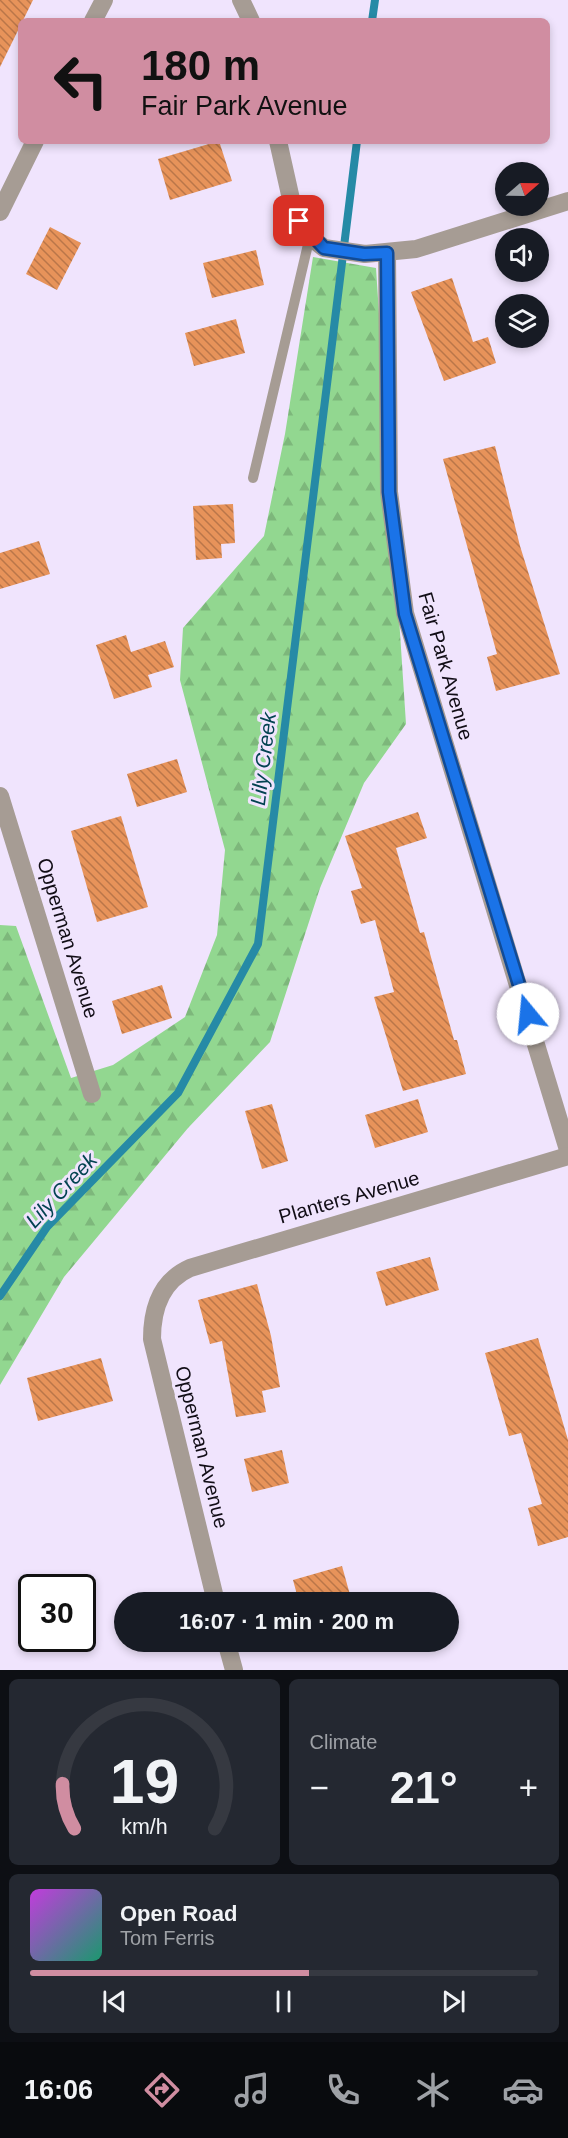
<!DOCTYPE html>
<html lang="en">
<head>
<meta charset="utf-8">
<style>
	body { margin:0; font-family:Arial,sans-serif; background:#242831; color:#f1f3f6; height:100vh; display:flex; flex-direction:column; font-size:22px; white-space:nowrap }
	* { box-sizing:border-box; margin:0 }
	p { font-size:20px; color:#9ea1a6 }
	.icon { flex:none; width:33px; height:33px; fill:none; stroke:currentColor; stroke-width:2; stroke-linecap:round; stroke-linejoin:round }
	.map { position:relative; height:1670px; overflow:hidden }
	.panel { display:flex; flex-direction:column; gap:9px; padding:9px; background:#0d0f14; flex:1 }
	.panel>* { flex:none }
	.guide { position:absolute; left:18px; top:18px; width:532px; height:126px; border-radius:9px; box-shadow:0 3px 9px #0003; background:#d08da1; color:#111; overflow:hidden }
	.needle { width:39px; rotate:70deg }
	.fabs { position:absolute; left:495px; top:162px; display:grid; gap:12px }
	.fabs a { display:grid; place-items:center; width:54px; height:54px; border-radius:50%; background:#171b24; box-shadow:0 3px 9px #0003; font-size:30px }
	.speed { position:absolute; left:18px; top:1574px; display:flex; gap:12px; font-size:30px; font-weight:700; text-align:center }
	.speed>* { display:grid; place-content:center; width:78px; height:78px; border-radius:50%; background:#171b24; box-shadow:0 3px 9px #0003; line-height:1 }
	.speed .limit { border:3px solid #111; border-radius:9px; background:#fff; color:#111 }
	.pin { position:absolute; display:grid; place-items:center; width:51px; height:51px; color:#fff; margin:-26px; border-radius:12px; box-shadow:0 3px 9px #0006 }
	.me { position:absolute; width:66px; margin:-33px; rotate:343deg; stroke-linejoin:round; filter:drop-shadow(0 0 4px #0008) }
	.turn { display:flex; align-items:center; gap:21px; height:126px; padding:0 24px; font-size:27px }
	.turn .icon { width:78px; height:78px; stroke-width:2.5 }
	.turn b { display:block; font-size:42px; line-height:51px }
	.big { font-size:45px; font-weight:800; line-height:1.1 }
	.panel .card { flex:1; display:flex; flex-direction:column; justify-content:center; gap:9px; min-width:0; padding:0 21px; border-radius:9px; background:#242831 }
	.panel .dial { align-items:center; gap:0 }
	.dial svg { height:156px; overflow:visible; fill:none; stroke:#363941; stroke-width:7; stroke-linecap:round; text-anchor:middle }
	.dial text { fill:#f1f3f6; stroke:none }
	.song { display:flex; align-items:center; gap:18px }
	.cover { width:72px; height:72px; border-radius:9px; background:linear-gradient(135deg,hsl(290 70% 55%),hsl(160 70% 35%)) }
	.played { height:6px; border-radius:3px; background:linear-gradient(90deg,#d08da1 55%,#363941 55%) }
	.keys { display:flex; justify-content:space-around; direction:ltr }
	.heat { display:flex; justify-content:space-between; align-items:center; font-size:33px; direction:ltr }
	.panel .tiles { flex:1; display:grid; gap:9px; grid-template-columns:1fr 1fr }
	.card:last-child { grid-column:span 2 }
	.trip { position:absolute; left:114px; top:1592px; width:345px; height:60px; border-radius:30px; background:#171b24; box-shadow:0 3px 9px #0003; font-weight:800; line-height:60px; text-align:center }
	.tabs { display:flex; height:96px; justify-content:space-around; align-items:center; background:#090b0e; color:#9ea1a6 }
	.tabs .icon { width:42px; height:42px }
	.tabs .selected { color:#d08da1 }
	.tabs b { font-size:27px; color:#f1f3f6 }
	.map>svg:first-child { display:block }
	.forest { fill:url(#forest-firs) }
	.lines { fill:none; stroke-linecap:round; stroke-linejoin:round }
	.stream { stroke:#268aa6; stroke-width:8 }
	.building { fill:url(#building-back-hatch) }
	.service { stroke:#a69c94; stroke-width:10 }
	.minor { stroke:#a69c94; stroke-width:18 }
	.route-casing { stroke:#114b97; stroke-width:15 }
	.route { stroke:#1a73e8; stroke-width:10 }
	.labels { text-anchor:middle; dominant-baseline:central; stroke-width:6; stroke-linejoin:round; paint-order:stroke }
	.street-label { font-size:20px; fill:#110d16; stroke:#f0e4fd }
	.water-label { font-size:21px; font-style:italic; fill:#034351; stroke:#f0e4fd }
</style>
</head>
<body>
<div class="map">
<svg width="568" height="1670" viewBox="0 0 568 1670">
	<defs>
		<pattern id="forest-firs" width="22" height="20" patternUnits="userSpaceOnUse" patternTransform="scale(1.5)"><rect width="22" height="20" fill="#92d790"/><path d="M5 1l3.5 6h-7zM16 11l3.5 6h-7z" fill="#7db77b"/></pattern>
		<pattern id="building-back-hatch" width="6" height="6" patternUnits="userSpaceOnUse" patternTransform="scale(1.5)"><rect width="6" height="6" fill="#e7935a"/><path d="M-1 5l2 2M0 0l6 6M5-1l2 2" fill="none" stroke="#ba7649"/></pattern>
	</defs>
	<rect width="100%" height="100%" fill="#f0e4fd"/>
	<path class="forest" d="M313,257L376,268L406,724L364,783L320,888L270,1042L188,1128L64,1277L0,1385V925L16,926L71,1078L113,1065L185,1017L217,935L225,850L180,680L183,628L264,536L285,434Z"/>
	<g class="lines">
		<g class="stream">
			<path d="M372,21L375,0"/>
			<path d="M0,1296L47,1227L178,1093L258,944L357,141"/>
		</g>
	</g>
	<g class="building">
		<path d="M0,0H33L0,67Z"/>
		<path d="M219,141L232,181L170,200L158,159Z"/>
		<path d="M50,227L81,243L57,290L26,274Z"/>
		<path d="M256,250L264,285L212,298L203,263Z"/>
		<path d="M452,278L473,342L488,337L496,363L444,381L411,292Z"/>
		<path d="M236,319L245,353L194,366L185,333Z"/>
		<path d="M495,446L520,546L560,674L496,691L487,657L497,654L443,459Z"/>
		<path d="M233,504L235,543L221,544L222,558L196,560L193,506Z"/>
		<path d="M39,541L50,574L0,589V553Z"/>
		<path d="M126,635L131,652L165,641L174,667L148,675L152,687L114,699L96,645Z"/>
		<path d="M177,759L187,792L137,807L127,774Z"/>
		<path d="M418,812L427,838L396,848L420,933L424,932L454,1040H457L466,1074L403,1091L374,997L394,992L375,920L361,924L351,891L362,888L345,836Z"/>
		<path d="M121,816L148,907L97,922L71,831Z"/>
		<path d="M162,985L172,1018L122,1034L112,1001Z"/>
		<path d="M418,1099L428,1132L375,1148L365,1115Z"/>
		<path d="M272,1104L288,1161L262,1169L245,1111Z"/>
		<path d="M430,1257L439,1290L386,1306L376,1272Z"/>
		<path d="M257,1284L271,1336L280,1387L262,1391L266,1412L236,1417L222,1341L210,1344L198,1300Z"/>
		<path d="M538,1338L568,1440V1537L538,1546L528,1508L542,1504L521,1433L509,1436L485,1353Z"/>
		<path d="M101,1358L113,1401L38,1421L27,1378Z"/>
		<path d="M282,1450L289,1483L252,1492L244,1459Z"/>
		<path d="M342,1566L352,1602H299L293,1580Z"/>
	</g>
	<g class="lines">
		<path class="service" d="M253,478L310,236"/>
		<g class="minor">
			<path d="M241,0L251,21"/>
			<path d="M93,21L104,0"/>
			<path d="M278,141L293,208L299,221L314,240L324,248L365,254L416,249L568,201"/>
			<path d="M0,212L35,141"/>
			<path d="M387,253L389,492L405,613L568,1150"/>
			<path d="M0,796L92,1094"/>
			<path d="M216,1602L152,1339C152,1309 161,1281 190,1268L568,1156"/>
			<path d="M226,1641L234,1670"/>
		</g>
	</g>
	<g class="lines">
		<g class="route-casing">
			<path id="route" d="M299,221L324,248L364,254L387,253L389,492L405,614L528,1014"/>
		</g>
		<use href="#route" class="route"/>
	</g>
	<g class="labels">
		<g class="street-label">
			<text transform="translate(446 666) rotate(74)">Fair Park Avenue</text>
			<text transform="translate(68 938) rotate(73)">Opperman Avenue</text>
			<text transform="translate(349 1197) rotate(-16)">Planters Avenue</text>
			<text transform="translate(202 1447) rotate(76)">Opperman Avenue</text>
		</g>
		<g class="water-label">
			<text transform="translate(263 759) rotate(-83)">Lily Creek</text>
			<text transform="translate(61 1190) rotate(-47)">Lily Creek</text>
		</g>
	</g>
</svg>
<div class="fabs">
<a><svg class="needle" viewBox="-14 -14 28 28"><path d="M0-13l5 13h-10z" fill="#e53935"/><path d="M0 13l5-13h-10z" fill="#9ea1a6"/></svg></a>
<a><svg class="icon" aria-label="sound" viewBox="0 0 24 24"><path d="M4 9h4l5-4v14l-5-4H4zM17 9q2 3 0 6"/></svg></a>
<a><svg class="icon" aria-label="layers" viewBox="0 0 24 24"><path d="M12 4l9 5-9 5-9-5zM3 14l9 5 9-5"/></svg></a>
</div>
<div class="speed"><div class="limit">30</div></div>
<div class="pin" style="left:299px;top:221px;background:#d93025"><svg class="icon" aria-label="arrive" viewBox="0 0 24 24"><path d="M6 21V4h12l-3 4 3 4H6"/></svg></div>
<svg class="me" style="left:528px;top:1014px" viewBox="-20 -20 40 40"><circle r="19" fill="#fff"/><path d="M0-13L10 11 0 6-10 11z" fill="#1a73e8"/></svg>
<div class="trip">16:07 · 1 min · 200 m</div>
<div class="guide">
<div class="turn"><svg class="icon" aria-label="left" viewBox="0 0 24 24"><path d="M17 20v-9H6M10 6l-5 5 5 5"/></svg><div><b>180 m</b>Fair Park Avenue</div></div>
</div>
</div>
<section class="panel">
<div class="tiles">
<div class="card dial"><svg viewBox="0 0 100 80">
<path d="M14 69A42 42 0 1 1 86 69"/>
<path d="M14 69A42 42 0 0 1 8 46" stroke="#d08da1"/>
<text x="50" y="56" font-size="32" font-weight="700">19</text>
<text x="50" y="72" font-size="11">km/h</text>
</svg></div>
<div class="card"><p>Climate</p>
<div class="heat"><a>−</a><b class="big">21°</b><a>+</a></div>
</div>
<div class="card">
<div class="song"><i class="cover"></i><div><b>Open Road</b><p>Tom Ferris</p></div></div>
<div class="played"></div>
<div class="keys"><svg class="icon" aria-label="previous" viewBox="0 0 24 24"><path d="M18 5L8 12l10 7zM5 5v14"/></svg><svg class="icon" aria-label="pause" viewBox="0 0 24 24"><path d="M8 5v14M16 5v14"/></svg><svg class="icon" aria-label="next" viewBox="0 0 24 24"><path d="M6 5l10 7-10 7zM19 5v14"/></svg></div>
</div>
</div>
</section>
<nav class="tabs">
<b>16:06</b>
<svg class="icon selected" aria-label="directions" viewBox="0 0 24 24"><path d="M12 3l9 9-9 9-9-9zM9 14v-3h6M13 9l2 2-2 2"/></svg>
<svg class="icon" aria-label="music" viewBox="0 0 24 24"><path d="M9 18V5l10-2v13"/><circle cx="6" cy="18" r="3"/><circle cx="16" cy="16" r="3"/></svg>
<svg class="icon" aria-label="phone" viewBox="0 0 24 24"><path d="M5 4h4l2 5-3 2q2 4 5 5l2-3 5 2v4C11 20 4 13 5 4z"/></svg>
<svg class="icon" aria-label="climate" viewBox="0 0 24 24"><path d="M12 3v18M4 7l16 10M4 17L20 7"/></svg>
<svg class="icon" aria-label="car" viewBox="0 0 24 24"><path d="M5 17H2v-5l4-1 3-4h7l3 4 3 1v5h-3M9 17h6M6 11h13"/><circle cx="7" cy="17" r="2"/><circle cx="17" cy="17" r="2"/></svg>
</nav>
</body>
</html>
